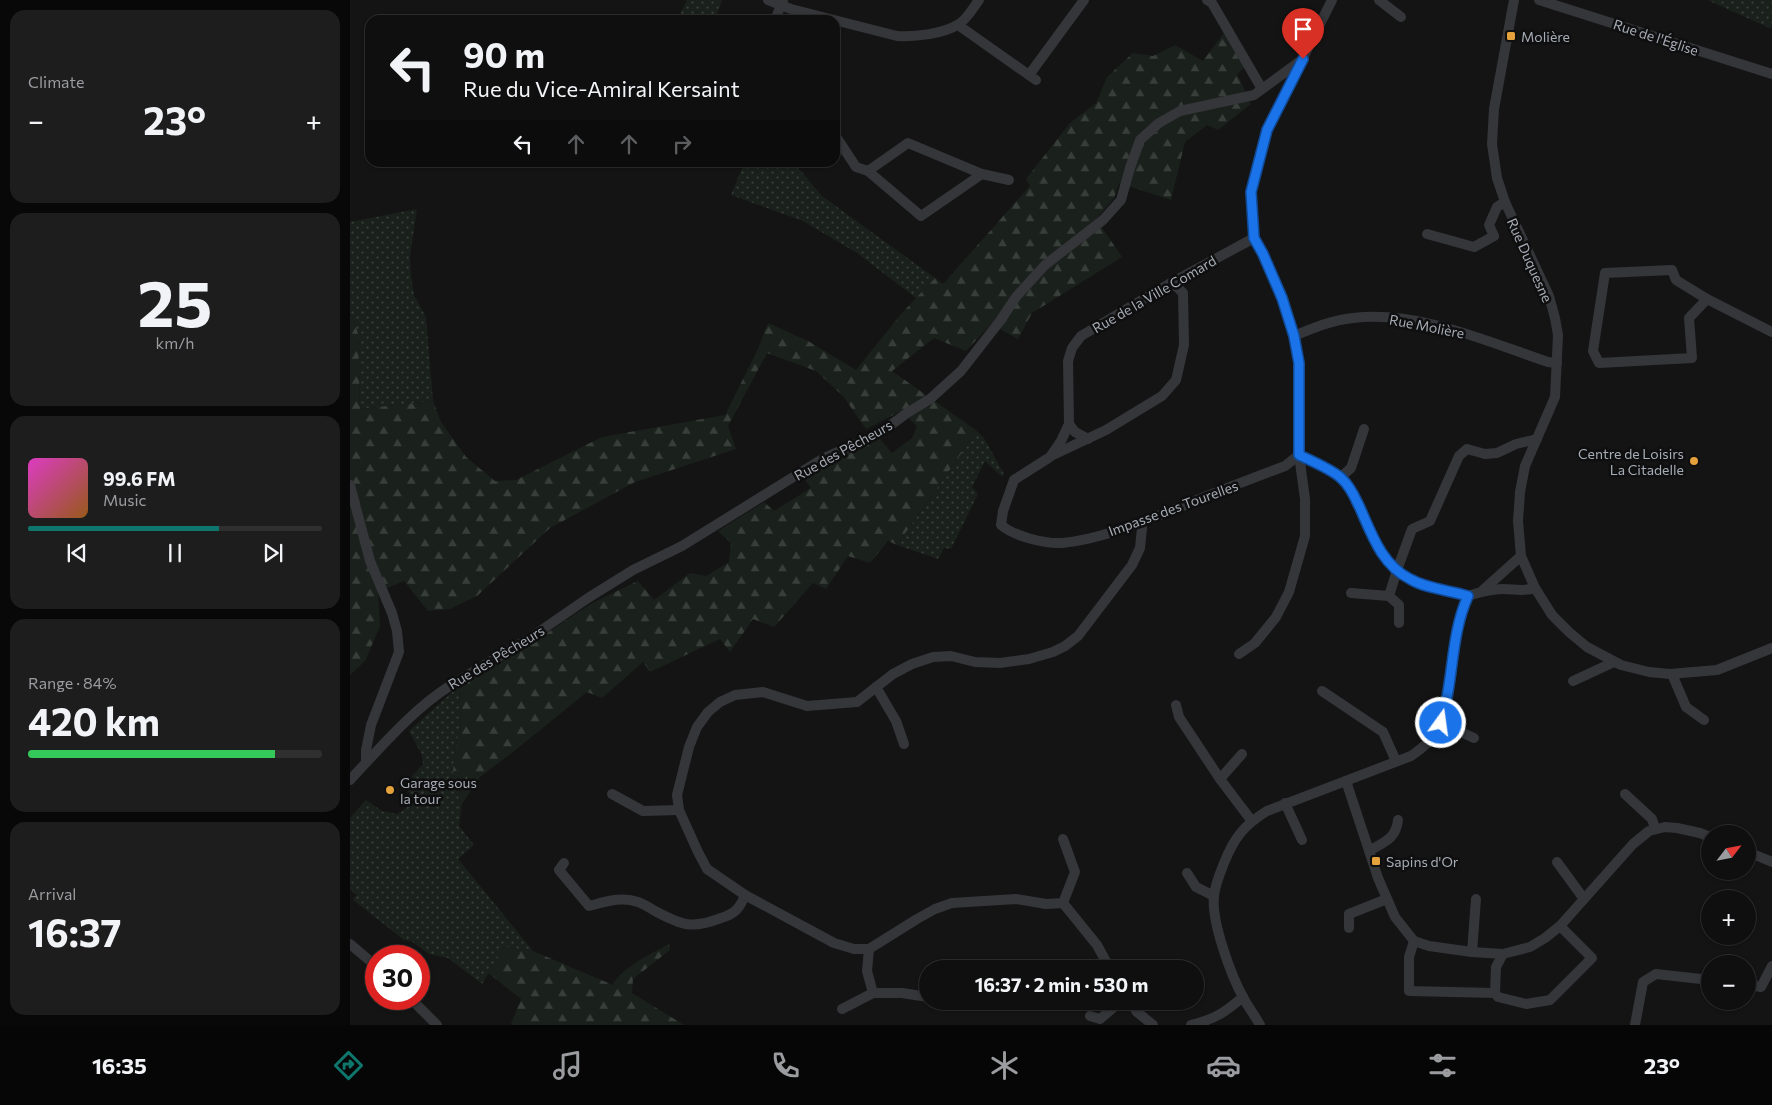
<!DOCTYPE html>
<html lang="en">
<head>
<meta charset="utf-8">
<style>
	body { margin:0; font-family:Commissioner,sans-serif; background:#1d1d1e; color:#f1f3f6; height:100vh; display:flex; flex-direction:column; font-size:19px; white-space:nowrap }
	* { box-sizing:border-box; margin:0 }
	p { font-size:16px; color:#9b9c9f }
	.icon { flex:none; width:28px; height:28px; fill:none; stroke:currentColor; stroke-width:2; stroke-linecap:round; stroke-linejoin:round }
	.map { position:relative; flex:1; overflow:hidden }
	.drawer { display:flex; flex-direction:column; gap:10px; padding:10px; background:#080809; width:350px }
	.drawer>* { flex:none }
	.guide { position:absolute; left:15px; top:15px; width:475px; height:152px; border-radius:15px; box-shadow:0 1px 4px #0004,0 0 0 1px #2f2f30; background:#0f0f10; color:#f1f3f6; overflow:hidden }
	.needle { width:32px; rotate:58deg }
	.tools { position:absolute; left:1351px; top:825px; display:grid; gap:10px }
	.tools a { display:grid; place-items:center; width:55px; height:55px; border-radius:50%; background:#0f0f10; box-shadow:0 1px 4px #0004,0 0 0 1px #2f2f30; font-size:25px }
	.speed { position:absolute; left:15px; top:945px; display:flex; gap:10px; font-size:25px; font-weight:700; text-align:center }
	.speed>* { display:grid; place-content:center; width:65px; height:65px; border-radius:50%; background:#0f0f10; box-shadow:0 1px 4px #0004,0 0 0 1px #2f2f30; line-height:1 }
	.speed .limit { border:8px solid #d22; background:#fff; color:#111 }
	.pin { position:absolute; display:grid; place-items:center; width:42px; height:42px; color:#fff; margin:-51px -21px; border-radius:50% 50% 50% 0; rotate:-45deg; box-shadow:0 0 5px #0007 }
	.pin .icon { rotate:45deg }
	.me { position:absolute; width:55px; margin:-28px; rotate:14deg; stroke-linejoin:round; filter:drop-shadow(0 0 4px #0008) }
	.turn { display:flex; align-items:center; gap:18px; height:105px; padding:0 15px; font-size:22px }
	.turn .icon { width:65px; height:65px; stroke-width:2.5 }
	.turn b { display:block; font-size:35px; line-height:42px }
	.lanes { display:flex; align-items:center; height:48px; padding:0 15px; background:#0003; justify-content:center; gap:25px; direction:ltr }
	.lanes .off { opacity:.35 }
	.big { font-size:38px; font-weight:700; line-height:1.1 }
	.drawer .widget { flex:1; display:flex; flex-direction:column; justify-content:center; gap:8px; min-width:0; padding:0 18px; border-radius:15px; background:#1d1d1e }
	.drawer .dial { align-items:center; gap:0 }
	.dial b { font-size:65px; line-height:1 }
	.song { display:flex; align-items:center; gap:15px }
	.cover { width:60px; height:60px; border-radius:8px; background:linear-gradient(135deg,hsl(310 70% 55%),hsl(30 70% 35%)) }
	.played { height:5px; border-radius:2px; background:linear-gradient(90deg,#0f766e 65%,#2f2f30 65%) }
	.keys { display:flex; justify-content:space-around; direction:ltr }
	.heat { display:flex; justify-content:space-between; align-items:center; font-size:28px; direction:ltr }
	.charge { height:8px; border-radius:4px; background:linear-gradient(90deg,#34c759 84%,#2f2f30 0) }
	.trip { position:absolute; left:569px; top:960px; width:285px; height:50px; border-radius:25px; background:#0f0f10; box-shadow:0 1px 4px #0004,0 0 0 1px #2f2f30; font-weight:700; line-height:50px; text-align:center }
	.tab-bar { display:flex; height:80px; justify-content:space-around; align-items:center; background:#060606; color:#9b9c9f }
	.tab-bar .icon { width:35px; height:35px }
	.tab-bar .on { color:#0f766e }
	.tab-bar b { font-size:22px; color:#f1f3f6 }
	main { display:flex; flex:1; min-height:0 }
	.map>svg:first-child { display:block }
	.grass { fill:url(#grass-dots) }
	.forest { fill:url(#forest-firs) }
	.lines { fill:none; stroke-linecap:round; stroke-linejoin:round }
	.minor { stroke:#35363a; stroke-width:10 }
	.route-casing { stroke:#114b97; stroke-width:12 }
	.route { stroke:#1a73e8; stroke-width:9 }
	.poi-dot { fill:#e5a13c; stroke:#0f0f10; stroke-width:2 }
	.labels { text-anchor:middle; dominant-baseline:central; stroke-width:5; stroke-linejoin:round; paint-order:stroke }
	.poi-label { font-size:14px; fill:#a6acb5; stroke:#0f0f10; text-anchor:start }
	.street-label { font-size:14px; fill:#a6acb5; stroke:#0f0f10 }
</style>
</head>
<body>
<main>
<section class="drawer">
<div class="widget"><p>Climate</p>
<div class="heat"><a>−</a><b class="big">23°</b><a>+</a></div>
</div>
<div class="widget dial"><b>25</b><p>km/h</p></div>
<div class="widget">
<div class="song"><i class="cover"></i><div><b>99.6 FM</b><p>Music</p></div></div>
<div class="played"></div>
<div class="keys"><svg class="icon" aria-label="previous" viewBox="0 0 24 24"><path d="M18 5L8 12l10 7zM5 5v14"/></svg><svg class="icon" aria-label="pause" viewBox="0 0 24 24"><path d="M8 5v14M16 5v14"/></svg><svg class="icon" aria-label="next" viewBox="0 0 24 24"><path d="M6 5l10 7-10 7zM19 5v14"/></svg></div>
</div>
<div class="widget"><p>Range · 84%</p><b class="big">420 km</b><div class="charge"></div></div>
<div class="widget"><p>Arrival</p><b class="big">16:37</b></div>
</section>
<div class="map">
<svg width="1422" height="1025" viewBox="0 0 1422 1025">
	<defs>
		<pattern id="grass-dots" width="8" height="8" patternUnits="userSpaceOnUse" patternTransform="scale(1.25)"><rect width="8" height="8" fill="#1a201b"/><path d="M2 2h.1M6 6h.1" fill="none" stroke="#383e3a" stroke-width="1.8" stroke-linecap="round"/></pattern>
		<pattern id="forest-firs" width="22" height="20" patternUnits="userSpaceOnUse" patternTransform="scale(1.25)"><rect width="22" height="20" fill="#1a201b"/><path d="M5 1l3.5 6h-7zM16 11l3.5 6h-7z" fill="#383e3a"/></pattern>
	</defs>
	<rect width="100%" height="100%" fill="#141415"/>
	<g class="grass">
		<path d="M337,0H372L365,20H327Z"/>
		<path d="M1357,0H1422V29Z"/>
		<path d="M394,163H444L472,196L585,278L566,298L507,253L453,221L381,195Z"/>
		<path d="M67,209L60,256L61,276L64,295L76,317L83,401L10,409L8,333L0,311V222Z"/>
		<path d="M627,431L634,438L654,474L652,477L635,461L622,487L628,494L601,549L594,548L588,559L547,545Z"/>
		<path d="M109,686L111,722L105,751L102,781L112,804L109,826L124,845L108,859L183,951L154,947L132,984L98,958L79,954L61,941L54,940L3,900L7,895L0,890V818L16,800L32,811L47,814L65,802L54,785L73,764L72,755L59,731Z"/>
	</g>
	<g class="forest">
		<path d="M874,33L894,68L887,74L901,104L868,130L857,125L835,142L821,200L769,183L764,198L746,219L772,257L682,313L668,339L641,324L616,351L584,338L542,371L627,431L547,545L538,541L520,563L498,556L476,589L463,583L424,627L403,619L380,652L370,639L300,672L293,662L252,698L237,692L163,752L130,777L112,804L102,781L105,751L111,722L109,686L173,649L242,603L288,581L304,600L340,573L356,576L379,562L381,543L368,531L414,502L424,511L461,488L452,476L496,453L530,439L542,453L562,438L567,426L551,411L516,429L493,396L466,371L417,353L378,426L386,449L285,482L200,528L127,596L100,609L78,611L54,581L28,592L30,626L15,661L0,675V311L8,333L10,409L83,401L91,422L116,457L145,481L166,480L252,437L375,415L408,349L418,323L458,341L506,370L551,314L585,278L593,284L680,186L676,179L720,123L746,103L757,77L783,53L803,56L825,45L853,61Z"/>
		<path d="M319,944L320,950L283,979L282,993L334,1025H163L161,1024L171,999L138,973L154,947L183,951L263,985C270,968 303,953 319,944Z"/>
	</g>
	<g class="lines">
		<g class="minor">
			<path d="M418,0L441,9L547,36C566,37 593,34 609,24C617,19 623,8 629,0"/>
			<path d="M857,0L862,3L912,89"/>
			<path d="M1029,0L1051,17"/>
			<path d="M1164,0L1144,109L1142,144L1147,178L1155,202L1199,296L1205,318L1208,335L1205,397L1175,466L1170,492L1168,521L1171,556L1185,588L1202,615L1219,632L1237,647L1271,665L1299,672L1320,674L1367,670L1422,648"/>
			<path d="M1189,0L1422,74"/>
			<path d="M425,20L433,0"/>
			<path d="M608,25L686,80"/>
			<path d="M679,75L734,0"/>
			<path d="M485,135L506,167L518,171L571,216L632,174"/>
			<path d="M518,171L558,143L632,174L659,180"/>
			<path d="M1077,234L1124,247L1144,236L1139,225L1147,207L1155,202"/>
			<path d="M1357,299L1339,318L1342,358L1249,363L1243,351L1255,273L1322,270L1326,280L1357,299L1422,332"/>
			<path d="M944,336C963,328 982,320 1003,318C1068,310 1138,342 1198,362L1207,363"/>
			<path d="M719,424L711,441L700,457L664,480L653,511L651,525C664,536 694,544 712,543C751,539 789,523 825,509C861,494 898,480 935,466L949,455"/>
			<path d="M738,439L725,432L719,424L718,361L722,348L731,336L819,284L904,238"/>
			<path d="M703,455L756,430L812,396L826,380L834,345L833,293L827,287L819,284"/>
			<path d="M949,455C960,461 985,471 992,479C1001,487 1005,498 1010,508C1022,535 1032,564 1060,579C1077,589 1099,590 1118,596"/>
			<path d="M991,477L1001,468L1014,429"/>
			<path d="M0,485L20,561L42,613L47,631L49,652L21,725L16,750V762"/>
			<path d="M1133,590L1171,556"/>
			<path d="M1001,593L1039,596L1047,570L1062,529L1080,521L1109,456L1117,449L1135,454L1147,453L1166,444L1187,439"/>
			<path d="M1039,596L1049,605V623"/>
			<path d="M889,654L905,643L926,617L939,592L955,536V499L949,455V363L944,336L933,298L913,254L904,238L901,192L917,130L982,0"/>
			<path d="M1322,674L1336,707L1354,720"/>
			<path d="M1223,681L1264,662"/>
			<path d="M526,687L546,721L554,744"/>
			<path d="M972,691L1033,732L1046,761"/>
			<path d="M826,705L829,717L870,779L901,820"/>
			<path d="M1091,723L1124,738"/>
			<path d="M870,779L892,754"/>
			<path d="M0,780C31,747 62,710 101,685L180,638L238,598L283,570L332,546L474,458L530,433L557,413L580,399L611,371L650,321L666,297L695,265L753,220L771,200L780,168L790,140L809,123L830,111L904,95L953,59"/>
			<path d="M996,781L1028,878L1045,917L1064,941L1079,946L1122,952L1153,954L1180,947L1195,938L1210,926L1283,844L1299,831L1315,827L1327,828L1350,833L1360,837"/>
			<path d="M262,794L293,811L329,810"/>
			<path d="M1275,794L1302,819L1305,828"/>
			<path d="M935,803L952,840"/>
			<path d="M713,839L725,872L713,903"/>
			<path d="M1019,851C1034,842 1046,839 1048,820"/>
			<path d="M1398,852L1422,862"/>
			<path d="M1207,862L1234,899"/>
			<path d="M214,863L209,870L239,906C255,902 271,896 288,902C294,904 300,908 305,911C333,926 342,929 371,918C385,914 390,908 395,895"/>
			<path d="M837,873L846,887L864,896"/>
			<path d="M999,928V914L1037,899"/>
			<path d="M1064,941L1059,957V991L1145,993"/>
			<path d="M0,944L26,966"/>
			<path d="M519,949L517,971L523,993H552L578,997"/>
			<path d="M1122,952L1126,899"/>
			<path d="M1153,954L1146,967L1145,993L1148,997L1176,1004L1200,1000L1242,958L1210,926"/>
			<path d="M760,969L747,945L713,903L696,904L666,899L602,903L585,909L567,919L519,949H504L484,943L395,895L357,869L348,852L329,810L327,795L339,747L347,727L358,712L370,702L385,695L413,692L457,706L507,702L543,674L562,664L583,657L601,656L625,662L650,663L679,659L703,652L715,646L728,636L782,565L790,548L792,528L790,522"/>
			<path d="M1398,985L1411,987L1422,966"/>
			<path d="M61,999L87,1025"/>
			<path d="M780,1001L787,1012L803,1025"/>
			<path d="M492,1009L523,993"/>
			<path d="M740,1016L750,1019L771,1001"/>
			<path d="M841,1025C865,1019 874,1013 893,997"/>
			<path d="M910,1025C905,1016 899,1008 894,999C881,976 861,921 864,896C865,885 870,873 874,863C884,838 894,825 917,811L1061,756C1074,747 1086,737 1092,722C1097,710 1098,696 1100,684C1104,654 1106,624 1118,596C1130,592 1140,589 1153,589C1164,589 1174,592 1185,588"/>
			<path d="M1285,1025L1293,982L1306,974L1360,980"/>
		</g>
	</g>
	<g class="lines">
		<g class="route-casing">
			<path id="route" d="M953,59L917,130L901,192L904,238L913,254L932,298L944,336L949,363V455C960,460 985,471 992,479C1001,487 1005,498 1010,508C1022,535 1032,565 1060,579C1077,589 1099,590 1118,596C1100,636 1104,681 1091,723"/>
		</g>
		<use href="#route" class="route"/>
	</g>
	<g class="poi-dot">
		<rect x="1156" y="31" width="10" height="10" rx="2.5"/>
		<circle cx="1344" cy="461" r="5"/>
		<circle cx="40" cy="790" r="5"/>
		<rect x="1021" y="856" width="10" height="10" rx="2.5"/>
	</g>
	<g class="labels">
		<g class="poi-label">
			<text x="1171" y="36">Molière</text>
			<text x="1334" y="453" text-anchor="end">Centre de Loisirs<tspan x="1334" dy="16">La Citadelle</tspan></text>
			<text x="50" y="782">Garage sous<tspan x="50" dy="16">la tour</tspan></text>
			<text x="1036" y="861">Sapins d'Or</text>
		</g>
		<g class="street-label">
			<text transform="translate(1306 37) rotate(18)">Rue de l'Église</text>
			<text transform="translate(1180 260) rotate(66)">Rue Duquesne</text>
			<text transform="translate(804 294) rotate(-30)">Rue de la Ville Comard</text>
			<text transform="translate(1077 326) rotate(11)">Rue Molière</text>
			<text transform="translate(493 450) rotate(-29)">Rue des Pêcheurs</text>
			<text transform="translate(823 508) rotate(-20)">Impasse des Tourelles</text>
			<text transform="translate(146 657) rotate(-31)">Rue des Pêcheurs</text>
		</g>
	</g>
</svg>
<div class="tools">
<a><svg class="needle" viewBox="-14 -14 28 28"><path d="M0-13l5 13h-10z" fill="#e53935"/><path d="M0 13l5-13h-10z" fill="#9b9c9f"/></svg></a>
<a>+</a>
<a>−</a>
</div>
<div class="speed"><div class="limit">30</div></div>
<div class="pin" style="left:953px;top:59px;background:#d93025"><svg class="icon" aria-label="arrive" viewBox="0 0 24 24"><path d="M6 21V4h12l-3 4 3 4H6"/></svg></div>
<svg class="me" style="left:1091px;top:723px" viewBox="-20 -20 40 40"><circle r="17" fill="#1a73e8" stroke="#fff" stroke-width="3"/><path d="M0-11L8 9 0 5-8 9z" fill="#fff"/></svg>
<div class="trip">16:37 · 2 min · 530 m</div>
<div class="guide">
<div class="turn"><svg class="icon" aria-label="left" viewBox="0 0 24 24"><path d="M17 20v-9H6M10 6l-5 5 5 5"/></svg><div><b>90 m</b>Rue du Vice-Amiral Kersaint</div></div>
<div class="lanes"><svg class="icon" aria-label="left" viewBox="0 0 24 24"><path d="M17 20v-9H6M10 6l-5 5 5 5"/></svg><svg class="icon off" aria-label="ahead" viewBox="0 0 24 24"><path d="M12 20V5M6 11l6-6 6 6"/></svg><svg class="icon off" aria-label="ahead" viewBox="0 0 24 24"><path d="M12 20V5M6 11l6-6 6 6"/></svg><svg class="icon off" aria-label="right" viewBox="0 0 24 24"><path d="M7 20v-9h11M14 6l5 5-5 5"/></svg></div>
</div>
</div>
</main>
<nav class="tab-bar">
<b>16:35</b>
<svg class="icon on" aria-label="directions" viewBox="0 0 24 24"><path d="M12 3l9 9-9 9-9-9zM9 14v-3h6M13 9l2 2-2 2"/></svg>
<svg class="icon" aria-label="music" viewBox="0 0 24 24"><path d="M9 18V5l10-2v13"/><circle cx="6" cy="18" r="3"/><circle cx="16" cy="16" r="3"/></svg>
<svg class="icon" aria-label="phone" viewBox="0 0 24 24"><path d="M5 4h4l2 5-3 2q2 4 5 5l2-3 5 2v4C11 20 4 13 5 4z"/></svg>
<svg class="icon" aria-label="climate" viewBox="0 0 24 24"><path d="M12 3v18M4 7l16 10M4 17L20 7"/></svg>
<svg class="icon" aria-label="car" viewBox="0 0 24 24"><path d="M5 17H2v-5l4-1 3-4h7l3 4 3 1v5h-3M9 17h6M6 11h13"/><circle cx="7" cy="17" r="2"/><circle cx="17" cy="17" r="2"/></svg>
<svg class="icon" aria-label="filters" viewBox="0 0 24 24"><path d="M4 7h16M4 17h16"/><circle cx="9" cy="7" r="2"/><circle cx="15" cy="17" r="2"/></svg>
<b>23°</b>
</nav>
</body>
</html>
